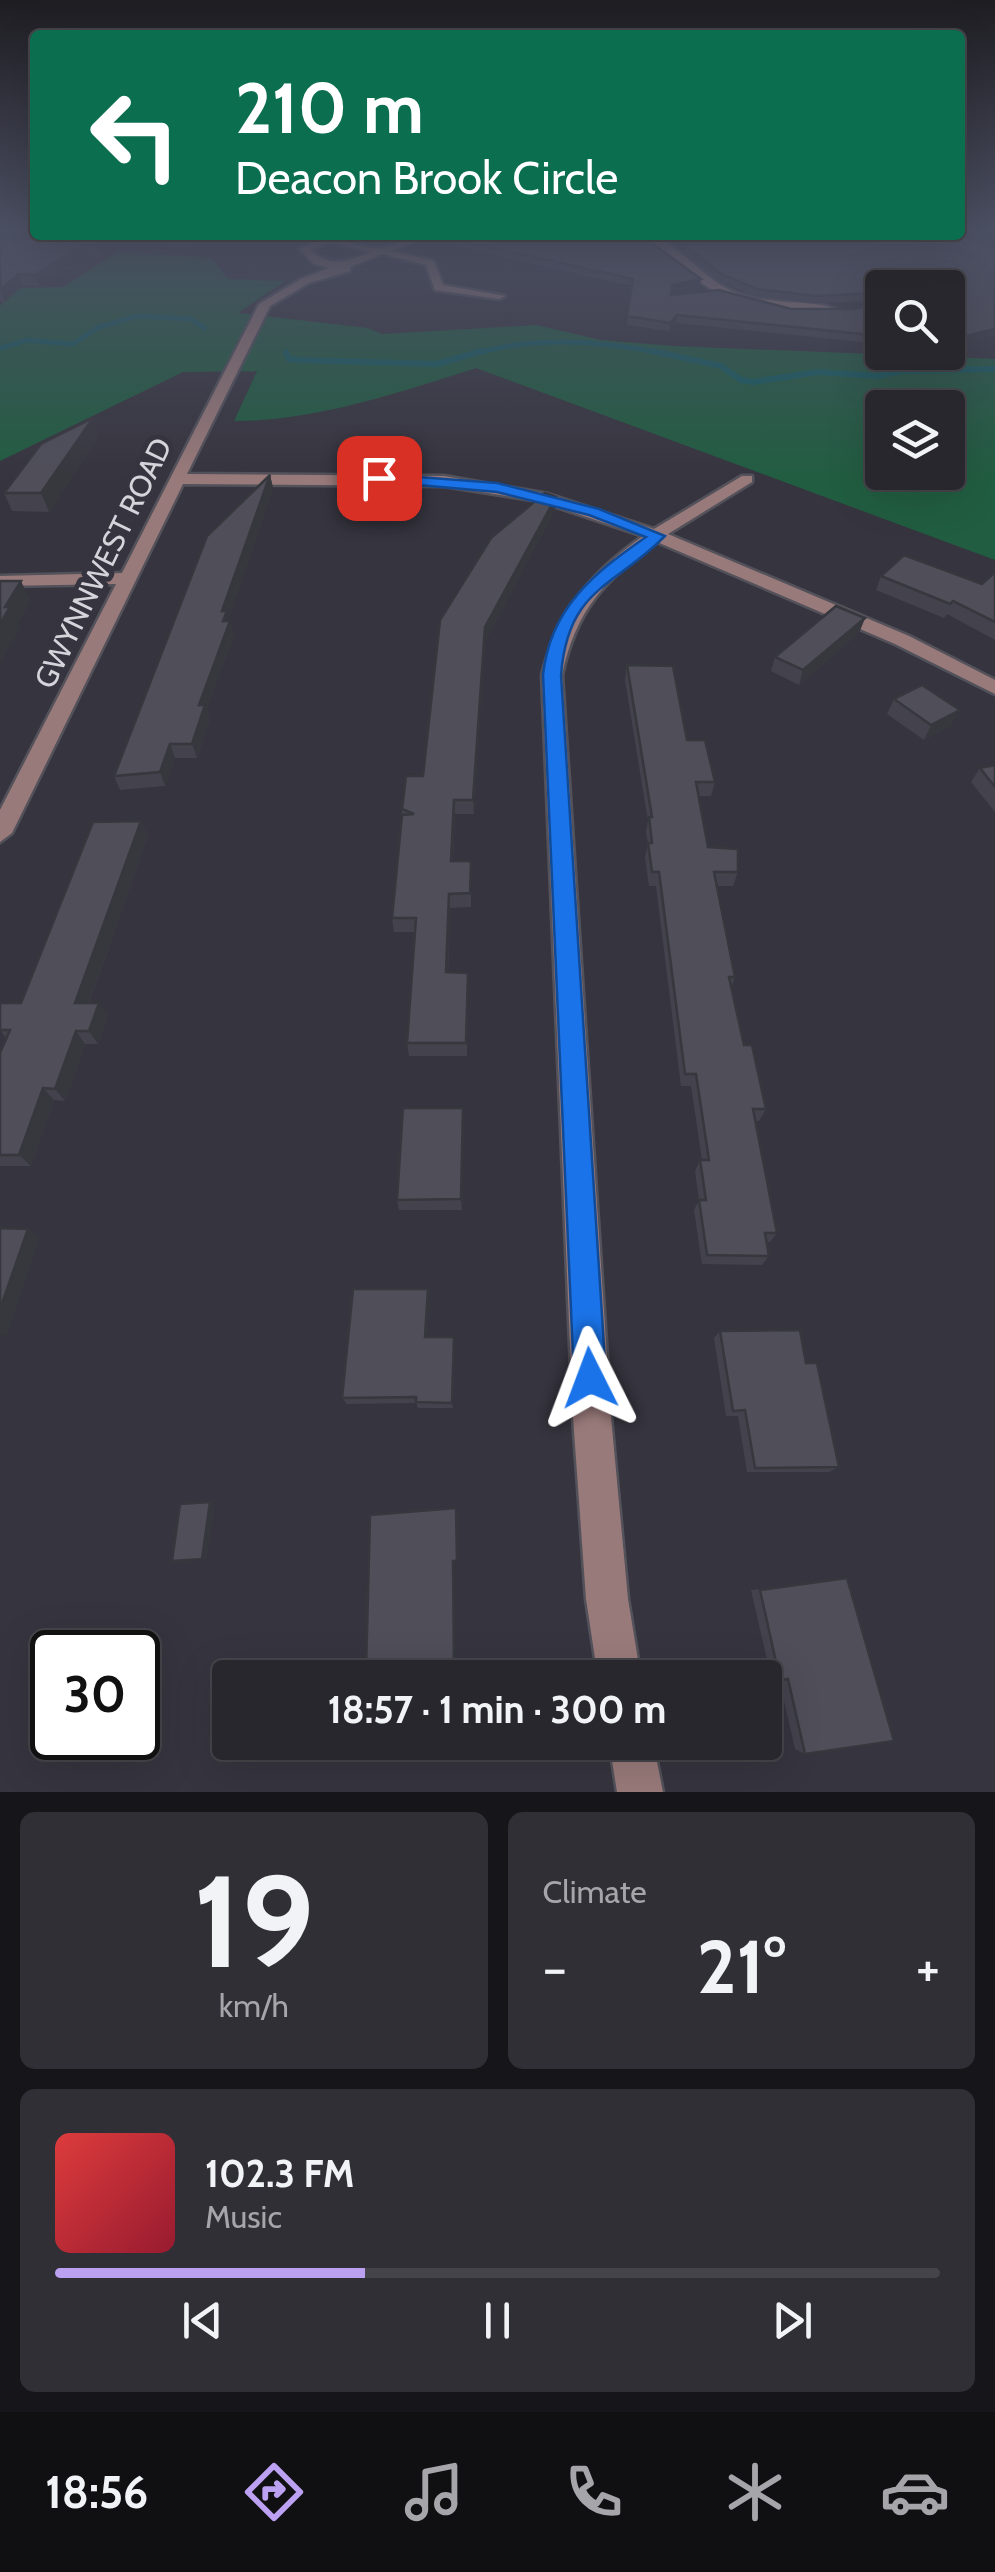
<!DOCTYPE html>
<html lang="en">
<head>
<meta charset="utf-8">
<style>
	body { margin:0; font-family:Cabin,sans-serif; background:#302f36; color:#f1f3f6; height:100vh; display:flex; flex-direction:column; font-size:38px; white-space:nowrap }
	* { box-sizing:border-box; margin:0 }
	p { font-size:32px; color:#a5a5aa }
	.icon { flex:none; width:55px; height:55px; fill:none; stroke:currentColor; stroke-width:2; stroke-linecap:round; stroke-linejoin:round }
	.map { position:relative; height:1792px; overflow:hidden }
	.drawer { display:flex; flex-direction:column; gap:20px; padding:20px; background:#161519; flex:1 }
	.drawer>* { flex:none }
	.hud { position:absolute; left:30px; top:30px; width:935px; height:210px; border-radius:10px; box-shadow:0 10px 40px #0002,0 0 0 2px #44444a; background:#0b6e4f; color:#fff; overflow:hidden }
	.controls { position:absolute; left:865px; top:270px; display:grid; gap:20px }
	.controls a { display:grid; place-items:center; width:100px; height:100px; border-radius:10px; background:#28272e; box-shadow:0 10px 40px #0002,0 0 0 2px #44444a; font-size:50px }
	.speed { position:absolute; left:30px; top:1630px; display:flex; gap:20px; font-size:50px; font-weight:700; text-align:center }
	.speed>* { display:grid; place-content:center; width:130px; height:130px; border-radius:50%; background:#28272e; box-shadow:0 10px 40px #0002,0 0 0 2px #44444a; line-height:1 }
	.speed .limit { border:5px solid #111; border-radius:15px; background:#fff; color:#111 }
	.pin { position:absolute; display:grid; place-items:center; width:85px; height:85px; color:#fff; margin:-42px; border-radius:20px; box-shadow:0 5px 15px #0006 }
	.me { position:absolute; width:110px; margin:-55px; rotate:357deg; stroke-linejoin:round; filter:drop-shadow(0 0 8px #0008) }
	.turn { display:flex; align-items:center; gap:35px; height:210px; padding:0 40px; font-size:45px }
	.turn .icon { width:130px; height:130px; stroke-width:2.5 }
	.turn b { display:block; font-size:70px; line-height:85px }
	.big { font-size:75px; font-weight:800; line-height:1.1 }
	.drawer .tile { flex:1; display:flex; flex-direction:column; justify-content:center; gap:15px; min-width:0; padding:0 35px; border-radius:15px; background:#302f36 }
	.drawer .dial { align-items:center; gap:0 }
	.dial b { font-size:130px; line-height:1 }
	.song { display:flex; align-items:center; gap:30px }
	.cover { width:120px; height:120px; border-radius:15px; background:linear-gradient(135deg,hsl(0 70% 55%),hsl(350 70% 35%)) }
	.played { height:10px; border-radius:5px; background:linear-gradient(90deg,#bca0f2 35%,#44444a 35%) }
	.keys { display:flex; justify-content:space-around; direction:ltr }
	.heat { display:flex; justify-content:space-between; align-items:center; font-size:55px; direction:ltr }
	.drawer .tiles { flex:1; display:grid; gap:20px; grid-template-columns:1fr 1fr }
	.tile:last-child { grid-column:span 2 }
	.trip { position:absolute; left:212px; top:1660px; width:570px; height:100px; border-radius:10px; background:#28272e; box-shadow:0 10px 40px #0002,0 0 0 2px #44444a; font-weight:800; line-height:100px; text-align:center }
	.menu { display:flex; height:160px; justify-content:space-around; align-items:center; background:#101012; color:#a5a5aa }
	.menu .icon { width:70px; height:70px }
	.menu .active { color:#bca0f2 }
	.menu b { font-size:45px; color:#f1f3f6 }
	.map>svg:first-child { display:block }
	.green { fill:#215d41; fill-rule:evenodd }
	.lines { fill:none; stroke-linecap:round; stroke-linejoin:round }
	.stream-far1 { stroke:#125d5f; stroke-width:5 }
	.stream { stroke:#125d5f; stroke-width:6 }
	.minor-casing { stroke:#53515a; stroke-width:5 }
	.minor { fill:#997a7a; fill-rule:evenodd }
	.wall { fill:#44434d }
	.shaded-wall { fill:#37373e }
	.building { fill:#4f4e59; stroke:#37373e; stroke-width:2.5 }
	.route { fill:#1a73e8; stroke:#114b97; stroke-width:2.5 }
	.labels { text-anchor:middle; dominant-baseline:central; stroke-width:10; stroke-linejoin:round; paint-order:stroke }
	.far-street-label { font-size:30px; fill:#d5d4db; stroke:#36343e }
</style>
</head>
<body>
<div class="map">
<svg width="995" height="1792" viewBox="0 0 995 1792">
	<rect width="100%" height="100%" fill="#36343e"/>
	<path class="green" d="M118,252L211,258L228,279L285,281L238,313L368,328L382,334L536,325L601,340L673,346L995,359V560L476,368C398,393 315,421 234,421L257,371L183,372L0,461V306L16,288L63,287ZM882,408H948V472H882Z"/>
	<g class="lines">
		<g class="stream-far1">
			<path d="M0,348L27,340L73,344L97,328L137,316L191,319L204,328"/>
			<path d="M473,354C536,336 601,340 665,354"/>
		</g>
		<g class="stream">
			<path d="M653,351L721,366L741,380L753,382L818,372L877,376L903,371L995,369"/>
			<path d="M286,352L289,359L299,360L437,364L482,351"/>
		</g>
		<g class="minor-casing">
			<g id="minor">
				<path d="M311,235C334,235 359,250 382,248C398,246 410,235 428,235L392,251L434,261L443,285L505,296L499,299L435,290L426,265L382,254L350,267V271L309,283L270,306L187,474L444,476L548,494L654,529L742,476H752V482L668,534L909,636L995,680V694L895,644L657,542C604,580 576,610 562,675L611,1417L628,1599L641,1678H598L586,1599L573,1417L542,675C557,612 591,573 643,536L539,501L444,486L183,484L12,833L0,842V810L116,584L0,586V576L122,573L259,304L301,279L329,268L314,264L299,249L321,239ZM331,242L371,252C347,261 332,269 311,250Z"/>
				<path d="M637,235C674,235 698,275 730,290C764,307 814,298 837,310L831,313C794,312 755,312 721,295C693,280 664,253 637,235Z"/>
				<path d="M609,1742H653L663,1792H617Z"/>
			</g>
		</g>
		<use href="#minor" class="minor"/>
	</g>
	<g class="wall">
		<path d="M964,229H995V242Z"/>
		<path d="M39,235H214L196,249L119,243L100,257L88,256L38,286L23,285L5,302H0V246Z"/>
		<path d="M425,235H641L700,287L671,292V295L791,309H854L875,304L872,301L813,303L755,296L720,282L684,253L685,245L715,241L716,237L669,241L657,235H960L995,248V336L948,349V288H882V344L676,323L669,331L627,325L632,286L426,240Z"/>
		<path d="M93,418L99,436L49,512L12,511L4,493Z"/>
		<path d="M270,475L273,488L229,617L234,635L207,709L210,719L197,758H175L165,786L120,790L114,776Z"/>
		<path d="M555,510L485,642L474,814H455L453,861L471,875V907L450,908L448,972L468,973L467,1056H409L407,1043L415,932H394L392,918L402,809L423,776L440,620Z"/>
		<path d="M995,572V640L947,614L944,618L876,590L881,576L982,584Z"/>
		<path d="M865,618L859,633L799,685L771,671L775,657Z"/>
		<path d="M627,665L687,740L715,782L711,796H699L708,847L738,872L733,886H716L735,977L731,988L744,1045L766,1109L759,1121H755L777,1233L770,1242H767L769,1256L762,1265L702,1264L694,1210L699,1200L695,1171L700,1160H702L691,1086H681L656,886H649L645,857L648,844L646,831L648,821L625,680Z"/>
		<path d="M894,699L952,725L924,740L887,714Z"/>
		<path d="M995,765V812L971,782L980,768Z"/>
		<path d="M141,821L148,836L89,1003H99L108,1016L98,1044H85L65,1101L54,1100L31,1166H0V1053L6,1038L0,1030V1003H21Z"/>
		<path d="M464,1119L462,1210H399L397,1200Z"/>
		<path d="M430,1297L427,1337H454L453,1408H418L416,1403L347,1404L342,1398Z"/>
		<path d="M720,1331L806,1363L839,1467L829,1472H747L738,1416H726L714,1338Z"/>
		<path d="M836,1579L805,1754L795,1749L779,1679L771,1677L751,1590Z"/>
	</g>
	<g class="shaded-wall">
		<path d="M13,229H35V235L0,244V233Z"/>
		<path d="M113,235H117L119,243L100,257L96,246Z"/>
		<path d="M198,235H214L196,249L193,238Z"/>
		<path d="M670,235H719L718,237L669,241Z"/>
		<path d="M85,245L88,256L38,286L34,275Z"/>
		<path d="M19,274L23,285L5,302L1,290Z"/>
		<path d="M701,279L700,287L671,292L672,285Z"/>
		<path d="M677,315L676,323L669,331L670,323Z"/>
		<path d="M995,329V336L948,349L950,340Z"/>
		<path d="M93,418L99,436L49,512L41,493Z"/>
		<path d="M270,475L273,488L229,617L234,635L207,709L210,719L197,758L192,744L199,705L222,611Z"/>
		<path d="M556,497L555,510L485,642L474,814L473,800L485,627Z"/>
		<path d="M21,581L31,602L18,623L21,628L0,663V624L5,607Z"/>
		<path d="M865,618L859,633L799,685L803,670Z"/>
		<path d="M960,710L952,725L924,740L931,725Z"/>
		<path d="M170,744L175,758L165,786L160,772Z"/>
		<path d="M454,800L455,814L452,875L451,861Z"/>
		<path d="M141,821L148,836L84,1016L75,1003Z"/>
		<path d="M449,894L450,908L447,986L446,972Z"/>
		<path d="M99,1003L108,1016L98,1044L89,1031Z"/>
		<path d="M76,1031L85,1044L65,1101L55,1089Z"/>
		<path d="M43,1088L54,1100L31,1166L19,1155Z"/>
		<path d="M463,1108L464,1119L462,1210L461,1199Z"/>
		<path d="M28,1229L40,1238L7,1337L0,1333V1309Z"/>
		<path d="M428,1289L430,1297L427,1344L425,1337Z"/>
		<path d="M454,1337L455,1344L453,1408L452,1403Z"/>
		<path d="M210,1502L215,1504L207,1560L202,1559Z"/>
		<path d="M453,1561L454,1562L456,1663L454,1665Z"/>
	</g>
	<g class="building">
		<path d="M960,234L995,248V329L950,340L948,339V288H882V301L874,293L815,296L757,289L721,274L685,245L715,241L717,235Z"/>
		<path d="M39,235H113L96,246L85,245L34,275L19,274L0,290V246Z"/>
		<path d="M148,235H198L193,238Z"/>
		<path d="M434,235H641L701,279L672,285L671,295L719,290L791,309H854L882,302V336L677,315L670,323L627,316L633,279Z"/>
		<path d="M93,418L41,493H4L41,444Z"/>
		<path d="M270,475L222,611H227L223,621H230L199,705H205L192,744H170L160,772L114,776L207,536Z"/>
		<path d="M545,493L556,497L485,627L473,800H454L451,861H471L470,893L449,894L446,972L468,973L466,1043H407L416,918H392L402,815L414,814L402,809L406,776H423L440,620L491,538Z"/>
		<path d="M904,555L982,584L995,572V622L953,601L950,604L881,576Z"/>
		<path d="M0,581H21L5,607H10L0,624Z"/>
		<path d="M836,606L865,618L803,670L775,657Z"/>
		<path d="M627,665L673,666L687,740H705L715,782H696L708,847L738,849V872H714L735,977H729L744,1045H752L766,1109H753L777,1233H765L769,1256L707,1255L699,1200H706L700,1160H709L696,1074H685L659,872H652L648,843H652L649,817H652Z"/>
		<path d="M922,685L960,710L931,725L894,699Z"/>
		<path d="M995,765V787L980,768Z"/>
		<path d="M141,821L75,1003H99L89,1031H76L55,1089L43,1088L19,1155H0V1053L10,1030H0V1003H21L93,822Z"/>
		<path d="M403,1108H463L461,1199L397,1200Z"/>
		<path d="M0,1228L28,1229L0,1309Z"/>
		<path d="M353,1289H428L425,1337H454L452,1403L416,1402V1397L342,1398Z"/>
		<path d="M800,1330L806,1363H817L839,1467L755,1468L745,1410L733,1411L720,1331Z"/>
		<path d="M210,1502L202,1559L172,1561L180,1504Z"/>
		<path d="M456,1508L457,1561H453L454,1665L366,1671L370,1515Z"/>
		<path d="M847,1578L894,1741L805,1754L788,1679L780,1680L760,1590Z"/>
	</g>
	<linearGradient id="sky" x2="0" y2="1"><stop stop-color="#1e1d22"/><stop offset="0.48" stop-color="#4c5063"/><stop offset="1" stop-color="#4c5063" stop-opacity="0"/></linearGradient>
	<rect width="995" height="480" fill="url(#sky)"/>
	<path class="route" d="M379,474L497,483L599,509L665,536C614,588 568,587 561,675L606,1378L602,1389L590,1394L578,1389L574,1378L543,675C550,608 594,573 646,537L589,515L497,492L374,481V475Z"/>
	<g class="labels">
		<g class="far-street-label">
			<text transform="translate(103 563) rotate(-64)">GWYNNWEST ROAD</text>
		</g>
	</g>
</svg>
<div class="controls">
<a><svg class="icon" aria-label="search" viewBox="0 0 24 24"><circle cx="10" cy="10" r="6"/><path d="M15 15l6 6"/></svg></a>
<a><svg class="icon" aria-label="layers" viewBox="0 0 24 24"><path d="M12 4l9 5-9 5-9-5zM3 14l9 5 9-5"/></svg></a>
</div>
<div class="speed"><div class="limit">30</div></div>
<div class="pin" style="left:379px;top:478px;background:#d93025"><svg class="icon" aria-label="arrive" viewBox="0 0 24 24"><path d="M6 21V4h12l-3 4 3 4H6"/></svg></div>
<svg class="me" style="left:590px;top:1378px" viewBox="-20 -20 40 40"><path d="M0-17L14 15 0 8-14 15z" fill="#1a73e8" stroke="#fff" stroke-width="4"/></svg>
<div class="trip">18:57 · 1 min · 300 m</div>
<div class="hud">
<div class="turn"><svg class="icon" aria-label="left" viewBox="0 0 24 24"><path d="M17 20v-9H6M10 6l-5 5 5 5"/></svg><div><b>210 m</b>Deacon Brook Circle</div></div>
</div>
</div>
<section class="drawer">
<div class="tiles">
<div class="tile dial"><b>19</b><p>km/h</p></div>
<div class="tile"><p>Climate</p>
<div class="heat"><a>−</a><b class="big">21°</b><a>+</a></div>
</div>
<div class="tile">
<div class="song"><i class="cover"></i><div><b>102.3 FM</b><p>Music</p></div></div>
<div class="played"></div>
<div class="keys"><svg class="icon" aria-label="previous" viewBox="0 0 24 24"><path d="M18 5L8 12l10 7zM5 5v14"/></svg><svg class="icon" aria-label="pause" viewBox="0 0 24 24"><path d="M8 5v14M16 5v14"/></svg><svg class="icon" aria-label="next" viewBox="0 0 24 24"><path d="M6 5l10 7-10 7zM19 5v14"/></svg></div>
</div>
</div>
</section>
<nav class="menu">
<b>18:56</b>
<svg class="icon active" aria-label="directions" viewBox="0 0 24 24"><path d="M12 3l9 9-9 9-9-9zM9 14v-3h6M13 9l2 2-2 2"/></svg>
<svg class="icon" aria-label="music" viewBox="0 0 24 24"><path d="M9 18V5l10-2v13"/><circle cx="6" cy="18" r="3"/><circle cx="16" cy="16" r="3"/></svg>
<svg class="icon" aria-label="phone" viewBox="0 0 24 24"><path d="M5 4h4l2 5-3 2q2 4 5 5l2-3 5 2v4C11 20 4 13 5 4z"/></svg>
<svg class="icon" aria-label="climate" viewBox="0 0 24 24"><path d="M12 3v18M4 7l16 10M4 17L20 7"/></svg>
<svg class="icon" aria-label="car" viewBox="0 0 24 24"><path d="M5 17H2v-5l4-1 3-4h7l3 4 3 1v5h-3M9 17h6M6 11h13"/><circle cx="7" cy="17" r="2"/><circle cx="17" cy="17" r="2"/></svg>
</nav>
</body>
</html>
